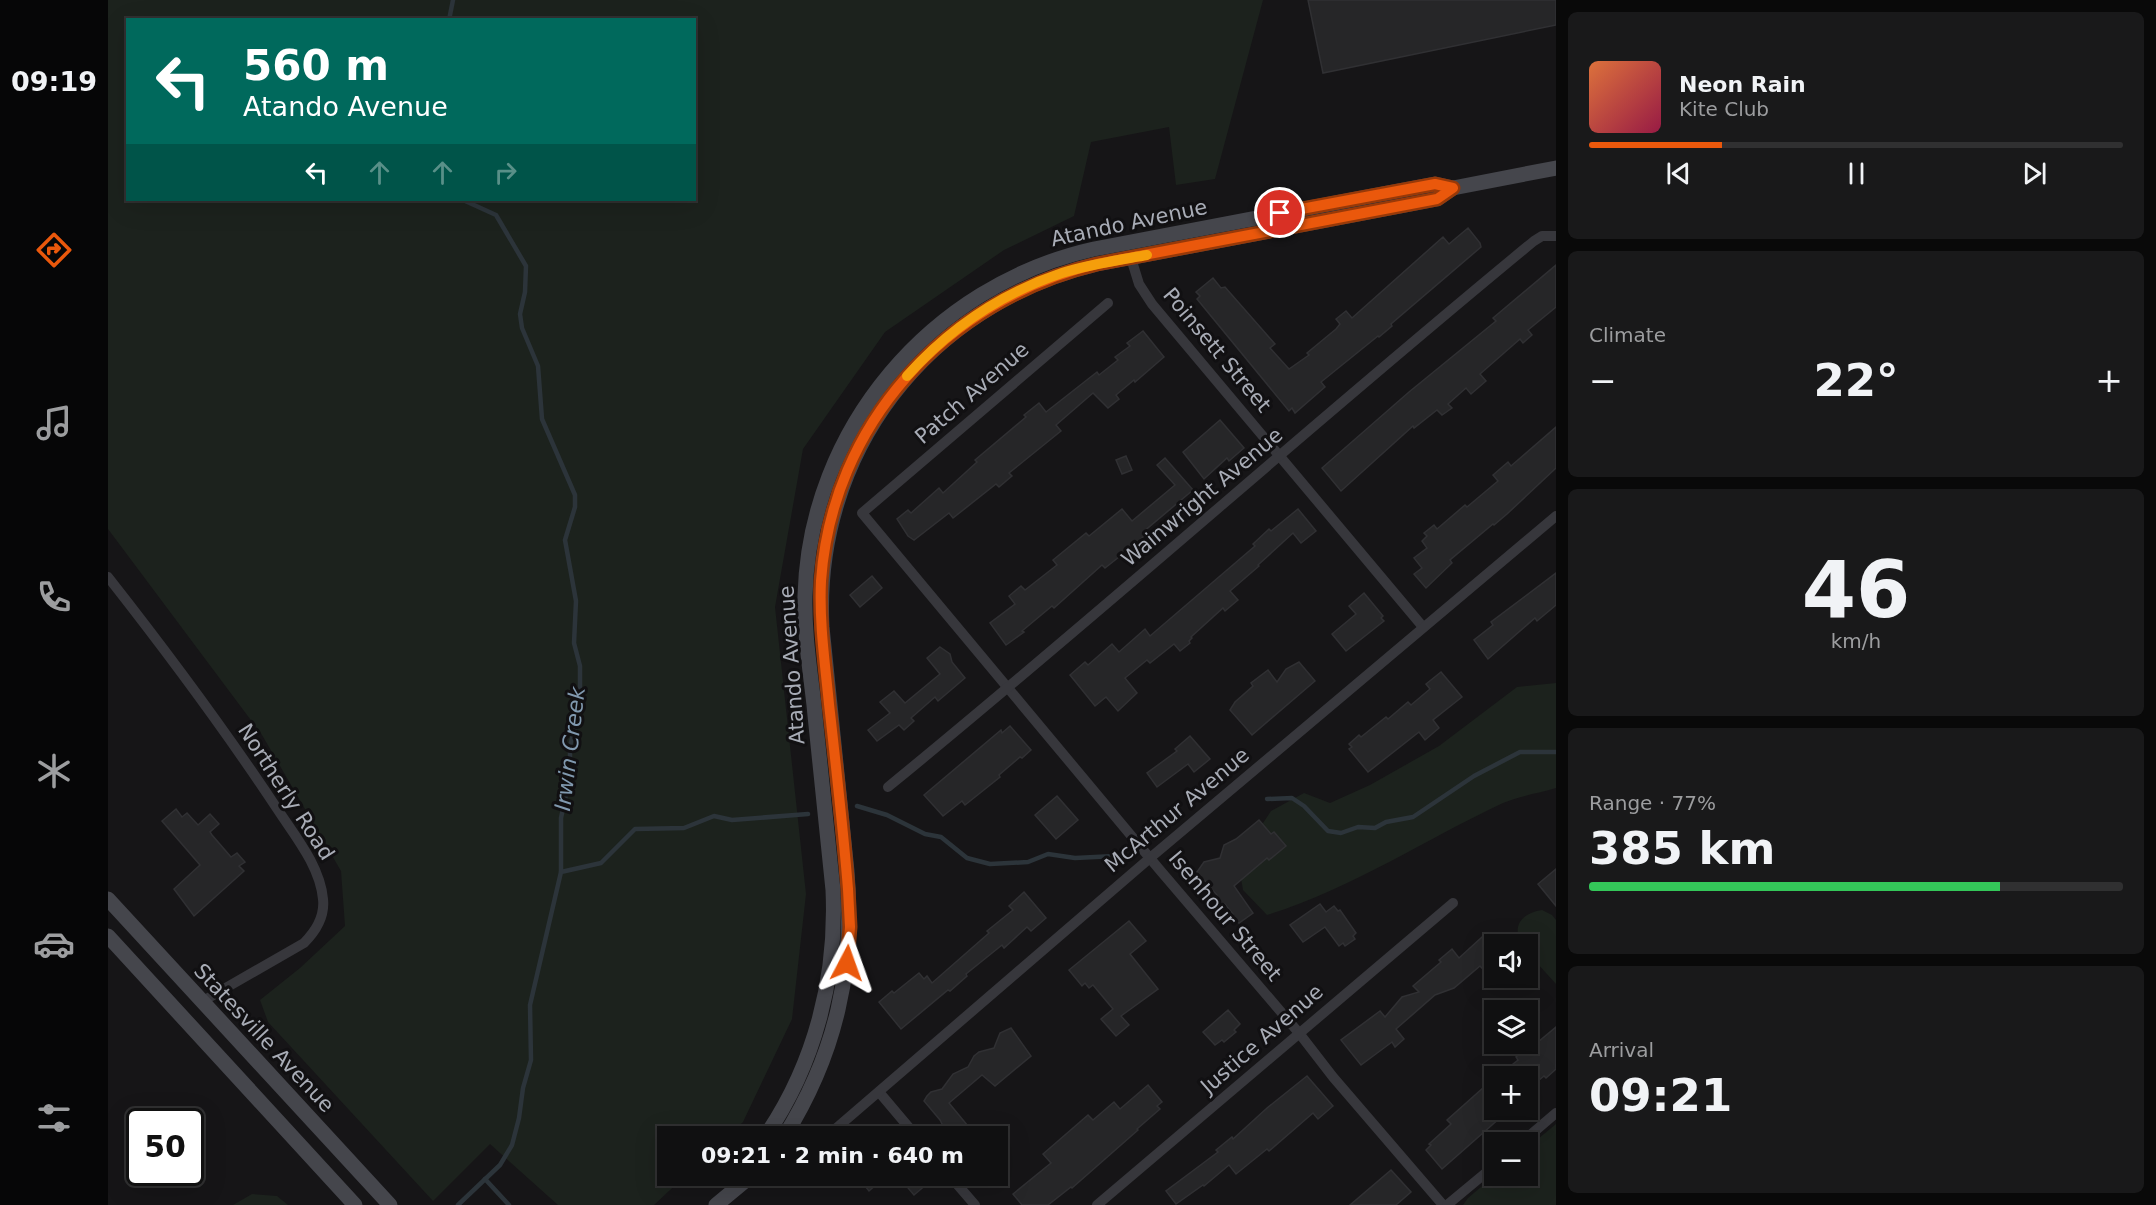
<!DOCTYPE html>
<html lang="en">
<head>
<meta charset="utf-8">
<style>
	body { margin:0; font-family:"DejaVu Sans",sans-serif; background:#19191a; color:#f1f3f6; height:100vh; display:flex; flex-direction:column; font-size:22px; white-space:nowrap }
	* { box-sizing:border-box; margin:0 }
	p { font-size:20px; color:#9c9d9f }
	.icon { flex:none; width:33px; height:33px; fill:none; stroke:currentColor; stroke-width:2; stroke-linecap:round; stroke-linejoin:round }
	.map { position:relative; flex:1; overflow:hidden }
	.drawer { display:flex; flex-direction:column; gap:12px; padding:12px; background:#090909; width:600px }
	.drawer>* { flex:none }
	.hud { position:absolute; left:18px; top:18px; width:570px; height:183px; border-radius:0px; box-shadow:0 6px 24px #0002,0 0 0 2px #303031; background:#00695c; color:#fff; overflow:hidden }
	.tools { position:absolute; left:1376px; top:934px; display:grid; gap:12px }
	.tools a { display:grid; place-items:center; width:54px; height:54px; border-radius:0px; background:#101011; box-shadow:0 6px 24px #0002,0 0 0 2px #303031; font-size:30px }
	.speed { position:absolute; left:18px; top:1108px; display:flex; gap:12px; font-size:30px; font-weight:700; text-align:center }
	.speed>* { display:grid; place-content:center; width:78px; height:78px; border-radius:50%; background:#101011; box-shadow:0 6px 24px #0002,0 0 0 2px #303031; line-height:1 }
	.speed .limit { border:3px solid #111; border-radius:9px; background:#fff; color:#111 }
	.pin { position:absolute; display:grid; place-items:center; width:51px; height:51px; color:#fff; margin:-26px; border:3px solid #fff; border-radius:50%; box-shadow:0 2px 6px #0007 }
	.me { position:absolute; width:66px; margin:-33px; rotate:4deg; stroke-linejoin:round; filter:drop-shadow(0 0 4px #0008) }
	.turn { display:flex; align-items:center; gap:21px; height:126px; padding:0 18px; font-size:27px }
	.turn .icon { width:78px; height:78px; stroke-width:2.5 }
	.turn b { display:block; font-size:42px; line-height:51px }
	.lanes { display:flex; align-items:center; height:57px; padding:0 18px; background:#0003; justify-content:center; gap:30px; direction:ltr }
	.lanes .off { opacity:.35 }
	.big { font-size:45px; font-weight:700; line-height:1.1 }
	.drawer .tile { flex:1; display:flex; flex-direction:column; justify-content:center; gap:9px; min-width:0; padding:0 21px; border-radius:9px; background:#19191a }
	.drawer .dial { align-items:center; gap:0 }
	.dial b { font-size:78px; line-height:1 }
	.song { display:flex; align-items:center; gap:18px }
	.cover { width:72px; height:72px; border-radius:9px; background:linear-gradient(135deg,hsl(20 70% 55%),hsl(340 70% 35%)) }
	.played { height:6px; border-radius:3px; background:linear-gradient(90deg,#ea580c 25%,#303031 25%) }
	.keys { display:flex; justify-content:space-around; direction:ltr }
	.heat { display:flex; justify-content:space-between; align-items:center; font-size:33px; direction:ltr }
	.charge { height:9px; border-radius:4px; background:linear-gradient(90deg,#34c759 77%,#303031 0) }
	.trip { position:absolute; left:549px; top:1126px; width:351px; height:60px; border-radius:0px; background:#101011; box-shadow:0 6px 24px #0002,0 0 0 2px #303031; font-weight:700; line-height:60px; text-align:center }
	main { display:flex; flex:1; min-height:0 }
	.menu { display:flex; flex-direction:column; width:108px; justify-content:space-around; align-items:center; background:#060607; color:#9c9d9f }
	.menu .icon { width:42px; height:42px }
	.menu .selected { color:#ea580c }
	.menu b { font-size:27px; color:#f1f3f6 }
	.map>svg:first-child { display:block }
	.green { fill:#1c221d; fill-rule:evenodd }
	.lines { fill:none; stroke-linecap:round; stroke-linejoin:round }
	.stream { stroke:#2c343a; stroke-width:4.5 }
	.building { fill:#262628; stroke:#303033; stroke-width:1.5 }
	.minor { stroke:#37373c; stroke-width:10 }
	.secondary { stroke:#45464c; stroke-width:15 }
	.route-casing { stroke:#983908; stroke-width:15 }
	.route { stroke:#ea580c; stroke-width:10 }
	.slow { stroke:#f59e0b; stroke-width:10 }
	.labels { text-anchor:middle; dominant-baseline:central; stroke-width:6; stroke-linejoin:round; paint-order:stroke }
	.street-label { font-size:21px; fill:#a8acb6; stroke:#111012 }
	.water-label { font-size:22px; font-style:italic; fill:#8199af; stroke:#111012 }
</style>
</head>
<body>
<main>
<nav class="menu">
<b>09:19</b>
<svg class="icon selected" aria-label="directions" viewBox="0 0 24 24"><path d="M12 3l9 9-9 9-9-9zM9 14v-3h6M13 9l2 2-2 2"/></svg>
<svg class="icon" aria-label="music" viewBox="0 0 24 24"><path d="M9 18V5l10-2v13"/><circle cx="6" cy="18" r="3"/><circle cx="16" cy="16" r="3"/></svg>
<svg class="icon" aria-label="phone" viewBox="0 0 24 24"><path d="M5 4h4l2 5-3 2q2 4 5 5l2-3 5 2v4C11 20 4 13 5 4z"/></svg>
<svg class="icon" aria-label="climate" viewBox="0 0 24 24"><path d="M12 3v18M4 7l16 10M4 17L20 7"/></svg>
<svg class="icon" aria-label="car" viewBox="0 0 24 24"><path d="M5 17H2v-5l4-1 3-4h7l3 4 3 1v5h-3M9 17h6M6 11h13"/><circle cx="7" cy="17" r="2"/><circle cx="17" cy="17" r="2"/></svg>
<svg class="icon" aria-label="filters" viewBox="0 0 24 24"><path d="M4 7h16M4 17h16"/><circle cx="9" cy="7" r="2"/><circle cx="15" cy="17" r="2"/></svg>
</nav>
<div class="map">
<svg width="1448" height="1205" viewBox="0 0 1448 1205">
	<rect width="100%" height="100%" fill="#161517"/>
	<g class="green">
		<path d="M0,0H1155L1107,179L1068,185L1061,127L983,142L966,216L896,250L777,332L695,449L667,607L698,894L684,1019L635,1122L619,1137H560V1176H577L546,1205H450L382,1144L325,1201L160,1022L152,1000L192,968L237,926L233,871L154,735L0,529ZM20,20H586V200H20Z"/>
		<path d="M1448,683V788C1431,793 1412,796 1395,803C1316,840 1243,889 1159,915L1135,890L1130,861L1163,811L1196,793L1222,803L1262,785L1331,746L1409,687Z"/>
		<path d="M1434,910L1444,915L1448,920V984L1419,952V945H1414C1403,926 1414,913 1434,910Z"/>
		<path d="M1448,1124V1205H1355L1360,1198L1386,1176H1419V1148Z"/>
		<path d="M144,1194L169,1196L180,1205H125Z"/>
	</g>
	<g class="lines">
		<g class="stream">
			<path d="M341,20L345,0"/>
			<path d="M1159,799L1184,798L1196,806L1220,831L1233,833L1250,827L1267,828L1278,822L1305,817L1366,776L1412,752H1448"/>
			<path d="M749,806L779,815L817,834L833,837L859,858L882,864L920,862L940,854L967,858L1007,856"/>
			<path d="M453,872L493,863L527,829L576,828L606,816L624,820L700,814"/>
			<path d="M377,1179L401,1205"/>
			<path d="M350,1205L392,1165L404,1145L411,1118L415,1088L423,1060L422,1005L453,872V818L462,776V746L468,723L472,688V666L466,643L468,601L457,540L467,507V495L434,419L430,366L414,328L412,314L417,292L418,266L388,215L355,200"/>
		</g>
	</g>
	<g class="building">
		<path d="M1200,0H1448V25L1215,73Z"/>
		<path d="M1360,228L1372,243L1373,247L1283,324L1284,326L1271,337L1270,336L1213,382L1217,387L1187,413L1184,408L1181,411L1089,299L1092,296L1088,292L1105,278L1113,288L1117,287L1167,344L1162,348L1181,369L1201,355L1199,353L1228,329L1232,324L1228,319L1238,311L1244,318L1335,237L1341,244Z"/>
		<path d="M1448,265V307L1420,330L1424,335L1415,343L1412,339L1372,374L1378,381L1363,394L1358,388L1340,404L1344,408L1334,415L1329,410L1306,428L1305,426L1233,491L1214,468L1301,392L1388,321L1385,318Z"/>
		<path d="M1035,331L1056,357L1027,382L1026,380L1008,395L1011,399L1000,408L985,393L948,425L953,431L901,473L904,476L891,487L888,484L845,518L841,513L806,540L800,536L789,519L800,510L803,513L831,488L835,493L869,462L867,460L918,417L916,415L931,403L938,412L989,372L991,375L1010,360L1007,357L1022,346L1019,343Z"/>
		<path d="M1112,420L1136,448L1121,461L1119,458L1096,479L1075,452Z"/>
		<path d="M1448,427V468L1399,514L1386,525L1385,524L1342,560L1344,563L1318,588L1306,574L1314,568L1306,558L1319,548L1314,541L1319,536L1316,533L1326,525L1329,529L1357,505L1359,507L1390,481L1385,475L1400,462L1403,466Z"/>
		<path d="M1018,456L1024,470L1014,474L1008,460Z"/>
		<path d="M1057,458L1085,490L1034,533L1036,536L1021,549L997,568L994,565L946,608L944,606L914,631L916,632L898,645L882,623L907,604L901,596L913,586L917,590L949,565L945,560L978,533L981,536L1014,509L1024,521L1067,485L1049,465Z"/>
		<path d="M1190,509L1208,531L1193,543L1185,533L1150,565L1151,566L1122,591L1130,600L1117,611L1115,608L1083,637L1084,638L1081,641L1082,643L1072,651L1066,644L1042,663L1039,660L1017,678L1029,693L1010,711L998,697L987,706L962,675L977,662L980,665L1004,644L1011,652L1037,629L1042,636L1147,546L1145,544L1161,529L1163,531Z"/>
		<path d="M1448,573V605L1429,621L1427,618L1380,659L1366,640L1385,625L1383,622Z"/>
		<path d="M764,576L774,588L752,607L742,595Z"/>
		<path d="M1256,593L1275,616L1273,618L1276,621L1238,651L1224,634L1248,614L1241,606Z"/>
		<path d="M832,647L842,654L844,662L857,678L830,701L827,697L803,718L806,721L796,730L791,725L769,741L760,730L782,713L772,702L786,691L797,703L832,674L819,658Z"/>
		<path d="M1191,662L1207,681L1144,735L1122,710L1127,702L1145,686L1143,683L1160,670L1169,682L1178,669Z"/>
		<path d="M1333,672L1354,697L1325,720L1331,728L1317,740L1311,732L1260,772L1241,749L1244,747L1241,744L1251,735L1253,737L1278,717L1280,719L1300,702L1303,705L1322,689L1318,684Z"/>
		<path d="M902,726L923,750L914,758L912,757L891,775L892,777L857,805L854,801L835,816L816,795L893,730L894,733Z"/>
		<path d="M1082,736L1102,759L1086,772L1080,764L1049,787L1039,773L1069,751L1067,749Z"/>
		<path d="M949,796L970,820L948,839L927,815Z"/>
		<path d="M68,809L74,817L79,813L90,825L102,814L111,824L102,832L104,835L123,857L129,853L137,862L131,866L136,871L86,916L66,889L92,865L54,821Z"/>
		<path d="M1151,820L1163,834L1166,832L1178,846L1161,860L1159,858L1126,886L1145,913L1131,923L1126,920L1125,914L1117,904L1110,901L1109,895L1089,872L1096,862L1112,858L1116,845L1128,839Z"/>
		<path d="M1448,869V906L1430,884Z"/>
		<path d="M916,892L938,918L923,931L919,927L896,948L894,945L858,974L859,976L842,991L840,990L793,1029L771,1002L784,991L786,993L811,973L816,979L819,976L824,983L881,933L879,931L905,910L901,906Z"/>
		<path d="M1212,904L1218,912L1226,906L1230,911L1232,910L1248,933L1245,936L1247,939L1237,946L1235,943L1231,946L1217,927L1195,942L1182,925Z"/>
		<path d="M1021,921L1038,941L1022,954L1050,989L1013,1016L1021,1025L1008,1036L993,1019L1005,1009L985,985L981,988L977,983L974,986L961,970Z"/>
		<path d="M1374,937L1386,951V981L1372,966L1346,988L1327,995L1288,1029L1296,1039L1287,1047L1284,1042L1253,1065L1233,1040L1272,1011L1277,1017L1294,997L1311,992L1305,986L1333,962L1331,960L1344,949L1351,958Z"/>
		<path d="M1120,1010L1132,1024L1126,1030L1128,1032L1116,1042L1114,1040L1107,1045L1095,1032Z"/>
		<path d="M1448,1027V1069L1438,1078L1436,1076L1419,1090V1077H1389L1410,1060L1408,1057L1416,1050L1418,1052Z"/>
		<path d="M903,1028L923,1056L887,1086L874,1075L841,1103L869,1137H854L837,1130L832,1120L816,1101L819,1096L823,1092L834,1089L845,1074L860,1067L866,1056L871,1052L886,1048L892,1033Z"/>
		<path d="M1199,1076L1225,1106L1210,1119L1205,1113L1161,1151L1159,1149L1128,1174L1121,1165L1096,1186L1095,1185L1068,1204L1058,1191L1110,1152L1108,1150L1124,1137L1125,1139L1159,1108Z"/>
		<path d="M1040,1085L1054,1102L1049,1106L1052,1109L1029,1129L1030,1130L964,1188L963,1187L940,1205H914L905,1194L943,1163L935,1154L980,1115L985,1120L1006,1102L1012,1109Z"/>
		<path d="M1376,1087L1386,1099V1110H1401L1334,1169L1318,1150L1323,1145L1321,1144L1343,1124L1339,1120Z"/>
		<path d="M1283,1170L1303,1192L1288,1205H1242Z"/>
		<path d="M749,1176H778L761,1191Z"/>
		<path d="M790,1176H813L819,1184L806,1195Z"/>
	</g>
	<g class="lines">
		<g class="minor">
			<path d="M1023,258L1031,284L1044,304L1315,627"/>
			<path d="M1000,303L754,513L1051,869L1191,1033L1225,1077L1335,1205"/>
			<path d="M0,577C59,652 117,730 170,810C187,836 212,866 215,899C217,917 208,931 196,943L95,1001"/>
			<path d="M780,787C998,609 1208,420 1426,241L1434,236H1448"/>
			<path d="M771,1092L809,1137"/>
			<path d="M718,1137L1042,858L1448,516"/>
			<path d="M1413,1143L1448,1113"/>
			<path d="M842,1176L867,1205"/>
			<path d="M989,1205L1345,903"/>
			<path d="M1339,1205L1386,1166"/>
		</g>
		<g class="secondary">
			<path d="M0,899L282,1205"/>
			<path d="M0,936L247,1205"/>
			<path d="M657,1137C707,1064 729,978 725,890C719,829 712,767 706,705C702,669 696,633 697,596C701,429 824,285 986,249L1327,184L1345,188"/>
			<path d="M676,1137C728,1054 747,969 739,871L714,627C705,453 819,304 989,264L1329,199L1345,188L1448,168"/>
			<path d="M608,1205L643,1176"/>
		</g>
	</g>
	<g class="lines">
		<g class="route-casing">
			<path id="route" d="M739,963L742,927L740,889C735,827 728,766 721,704C717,663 711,622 713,581C724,424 838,300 989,264L1329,199L1345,188L1327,184L1172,213"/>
		</g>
		<use href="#route" class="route"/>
		<path class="slow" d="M799,376C841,329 894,293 954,273C982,264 1011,260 1039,255"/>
	</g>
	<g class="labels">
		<g class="street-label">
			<text transform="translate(1021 223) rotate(-12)">Atando Avenue</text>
			<text transform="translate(1109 350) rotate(50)">Poinsett Street</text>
			<text transform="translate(864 393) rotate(-41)">Patch Avenue</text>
			<text transform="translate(1094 497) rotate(-40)">Wainwright Avenue</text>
			<text transform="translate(684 665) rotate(-94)">Atando Avenue</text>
			<text transform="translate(178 792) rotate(57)">Northerly Road</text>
			<text transform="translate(1069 810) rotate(-40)">McArthur Avenue</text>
			<text transform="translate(1117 916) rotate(50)">Isenhour Street</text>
			<text transform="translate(156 1038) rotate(47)">Statesville Avenue</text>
			<text transform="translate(1154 1039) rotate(-41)">Justice Avenue</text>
		</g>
		<g class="water-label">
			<text transform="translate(462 749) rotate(-83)">Irwin Creek</text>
		</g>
	</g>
</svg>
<div class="tools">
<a><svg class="icon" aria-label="sound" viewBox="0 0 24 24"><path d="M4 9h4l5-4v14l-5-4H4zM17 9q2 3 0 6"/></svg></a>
<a><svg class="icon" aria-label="layers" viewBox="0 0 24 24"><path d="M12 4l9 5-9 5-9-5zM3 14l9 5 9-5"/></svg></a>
<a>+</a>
<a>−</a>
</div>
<div class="speed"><div class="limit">50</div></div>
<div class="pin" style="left:1172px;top:213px;background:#d93025"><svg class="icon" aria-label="arrive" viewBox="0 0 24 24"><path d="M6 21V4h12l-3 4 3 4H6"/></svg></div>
<svg class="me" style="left:739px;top:963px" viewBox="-20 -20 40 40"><path d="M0-17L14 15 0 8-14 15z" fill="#ea580c" stroke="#fff" stroke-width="4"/></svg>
<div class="trip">09:21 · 2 min · 640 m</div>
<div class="hud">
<div class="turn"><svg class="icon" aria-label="left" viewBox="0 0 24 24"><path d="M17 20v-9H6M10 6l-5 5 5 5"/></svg><div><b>560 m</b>Atando Avenue</div></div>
<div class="lanes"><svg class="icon" aria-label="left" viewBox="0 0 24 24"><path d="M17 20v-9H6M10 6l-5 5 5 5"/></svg><svg class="icon off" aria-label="ahead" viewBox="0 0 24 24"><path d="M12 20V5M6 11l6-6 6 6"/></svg><svg class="icon off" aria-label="ahead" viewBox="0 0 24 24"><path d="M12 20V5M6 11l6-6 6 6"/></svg><svg class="icon off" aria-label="right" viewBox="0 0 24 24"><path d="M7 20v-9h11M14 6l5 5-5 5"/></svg></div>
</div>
</div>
<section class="drawer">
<div class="tile">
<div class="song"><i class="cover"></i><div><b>Neon Rain</b><p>Kite Club</p></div></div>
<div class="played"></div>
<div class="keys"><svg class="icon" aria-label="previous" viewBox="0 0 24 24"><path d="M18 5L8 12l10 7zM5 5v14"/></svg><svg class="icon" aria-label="pause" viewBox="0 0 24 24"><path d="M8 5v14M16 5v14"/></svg><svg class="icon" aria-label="next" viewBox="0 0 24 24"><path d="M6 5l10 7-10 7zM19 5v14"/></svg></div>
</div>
<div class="tile"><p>Climate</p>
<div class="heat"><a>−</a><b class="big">22°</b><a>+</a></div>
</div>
<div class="tile dial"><b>46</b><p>km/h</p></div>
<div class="tile"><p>Range · 77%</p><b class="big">385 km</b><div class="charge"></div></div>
<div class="tile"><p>Arrival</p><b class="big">09:21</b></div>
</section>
</main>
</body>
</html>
